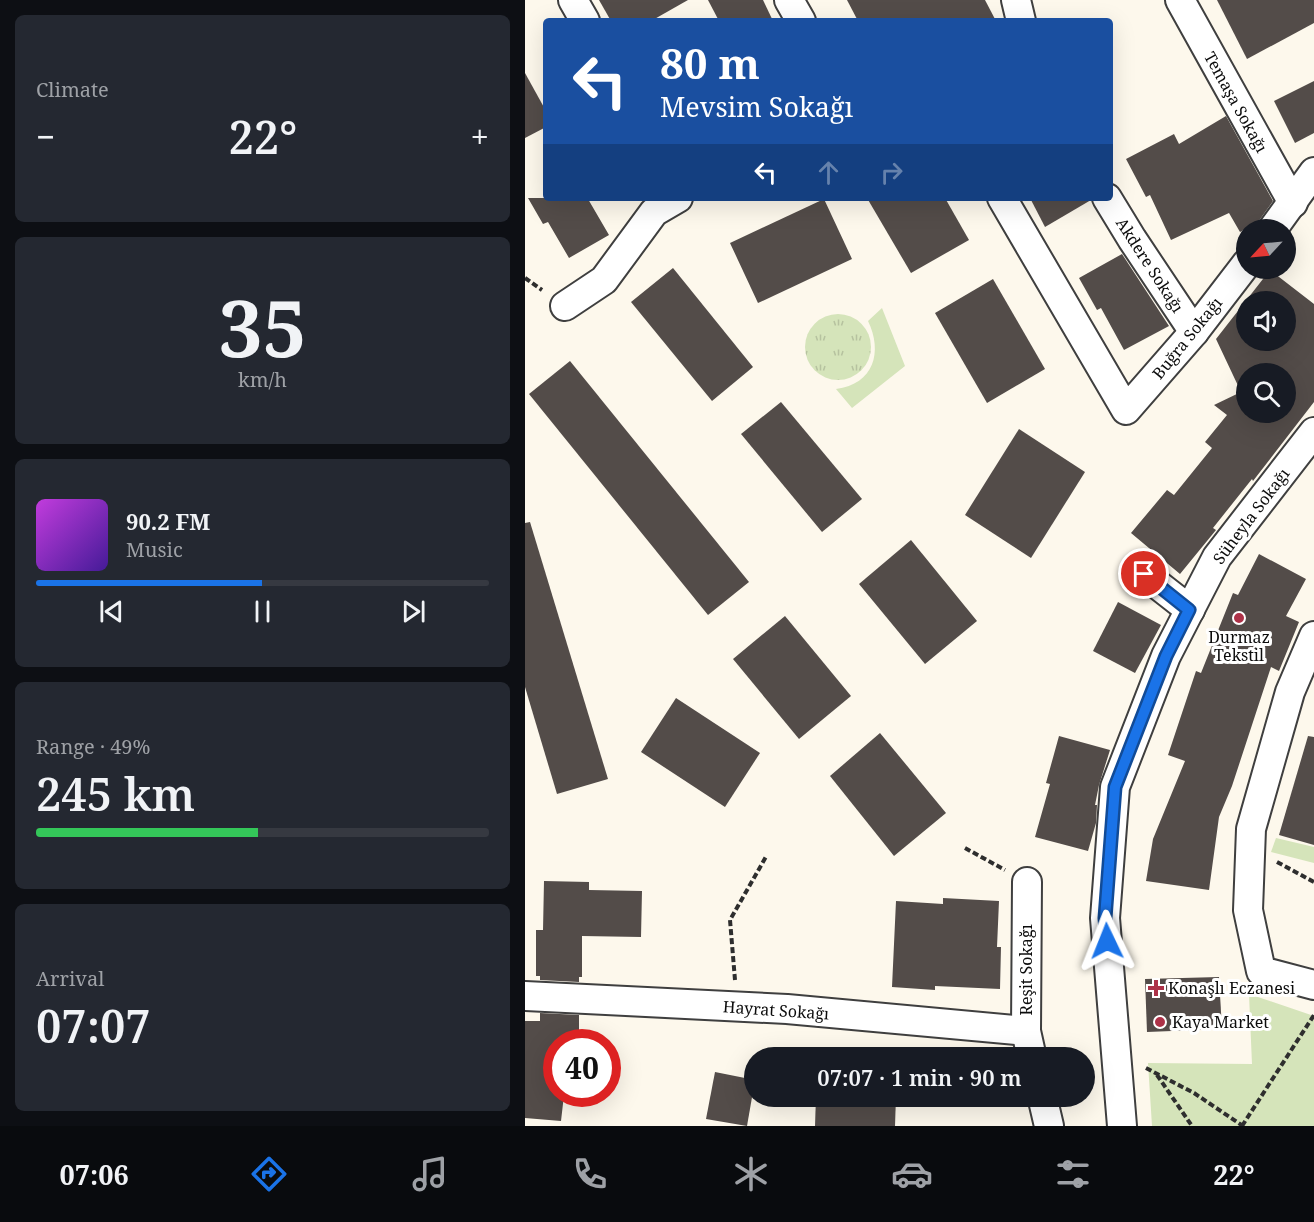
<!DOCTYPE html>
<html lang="en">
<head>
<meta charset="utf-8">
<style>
	body { margin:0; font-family:"Noto Serif",serif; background:#242831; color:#f1f3f6; height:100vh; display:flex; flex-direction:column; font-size:22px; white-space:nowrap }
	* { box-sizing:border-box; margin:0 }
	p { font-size:20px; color:#9ea1a6 }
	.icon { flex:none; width:33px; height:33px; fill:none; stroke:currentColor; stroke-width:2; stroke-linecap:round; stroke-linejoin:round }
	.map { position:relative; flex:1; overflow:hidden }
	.side { display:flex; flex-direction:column; gap:15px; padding:15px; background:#0d0f14; width:525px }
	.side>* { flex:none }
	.hud { position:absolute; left:18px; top:18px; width:570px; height:183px; border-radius:6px; box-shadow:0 6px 24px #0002; background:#1a4fa0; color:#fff; overflow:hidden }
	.needle { width:39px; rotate:244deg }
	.fabs { position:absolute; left:711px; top:219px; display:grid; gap:12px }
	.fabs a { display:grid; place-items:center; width:60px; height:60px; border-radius:50%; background:#171b24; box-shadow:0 6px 24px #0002; font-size:30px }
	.speed { position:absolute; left:18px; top:1029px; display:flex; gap:12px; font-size:30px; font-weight:700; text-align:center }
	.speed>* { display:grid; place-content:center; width:78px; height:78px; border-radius:50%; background:#171b24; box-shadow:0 6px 24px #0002; line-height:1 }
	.speed .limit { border:9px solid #d22; background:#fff; color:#111 }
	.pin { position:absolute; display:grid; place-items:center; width:51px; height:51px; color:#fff; margin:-26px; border:3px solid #fff; border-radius:50%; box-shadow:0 2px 6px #0007 }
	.me { position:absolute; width:66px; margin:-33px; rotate:358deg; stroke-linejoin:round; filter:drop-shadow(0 0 4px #0008) }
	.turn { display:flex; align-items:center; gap:21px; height:126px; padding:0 18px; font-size:27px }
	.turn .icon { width:78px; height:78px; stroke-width:2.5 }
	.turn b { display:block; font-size:42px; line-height:51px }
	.lanes { display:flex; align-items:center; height:57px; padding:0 18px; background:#0003; justify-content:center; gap:30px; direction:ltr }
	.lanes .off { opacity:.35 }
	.big { font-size:45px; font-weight:600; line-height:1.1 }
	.side .card { flex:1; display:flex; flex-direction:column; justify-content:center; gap:9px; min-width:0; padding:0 21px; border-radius:9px; background:#242831 }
	.side .dial { align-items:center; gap:0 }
	.dial b { font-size:78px; line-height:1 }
	.song { display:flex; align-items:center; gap:18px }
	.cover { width:72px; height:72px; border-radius:9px; background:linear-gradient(135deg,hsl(290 70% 55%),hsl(260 70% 35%)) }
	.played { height:6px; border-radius:3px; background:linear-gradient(90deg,#1a73e8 50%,#363941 50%) }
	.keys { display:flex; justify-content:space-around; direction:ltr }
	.heat { display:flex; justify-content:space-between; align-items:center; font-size:33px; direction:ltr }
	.charge { height:9px; border-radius:4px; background:linear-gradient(90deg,#34c759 49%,#363941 0) }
	.trip { position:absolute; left:219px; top:1047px; width:351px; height:60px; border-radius:30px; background:#171b24; box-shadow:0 6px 24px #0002; font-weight:600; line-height:60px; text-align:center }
	.tabs { display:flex; height:96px; justify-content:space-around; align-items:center; background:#090b0e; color:#9ea1a6 }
	.tabs .icon { width:42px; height:42px }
	.tabs .on { color:#1a73e8 }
	.tabs b { font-size:27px; color:#f1f3f6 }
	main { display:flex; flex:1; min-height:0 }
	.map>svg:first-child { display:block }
	.grass { fill:#d5e4ba }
	.park { fill:url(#park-tufts) }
	.building { fill:#534c49; fill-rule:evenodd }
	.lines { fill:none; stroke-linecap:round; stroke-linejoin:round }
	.minor-casing { stroke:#3f3f3f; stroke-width:32 }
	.path { stroke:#2e2e2e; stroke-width:4; stroke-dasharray:6 3; stroke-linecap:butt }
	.minor { stroke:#fff; stroke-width:28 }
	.route-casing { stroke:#114b97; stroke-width:15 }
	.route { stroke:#1a73e8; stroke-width:10 }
	.poi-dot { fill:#ad3248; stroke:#fff; stroke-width:2 }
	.labels { text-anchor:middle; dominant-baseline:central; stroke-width:6; stroke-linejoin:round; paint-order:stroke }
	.street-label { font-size:16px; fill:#0c0c0c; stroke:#fff }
	.poi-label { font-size:16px; fill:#0c0c0c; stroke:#fff; text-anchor:start }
</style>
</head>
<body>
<main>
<section class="side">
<div class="card"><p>Climate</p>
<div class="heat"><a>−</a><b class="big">22°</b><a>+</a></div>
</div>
<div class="card dial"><b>35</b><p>km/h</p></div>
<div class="card">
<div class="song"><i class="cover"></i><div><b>90.2 FM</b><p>Music</p></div></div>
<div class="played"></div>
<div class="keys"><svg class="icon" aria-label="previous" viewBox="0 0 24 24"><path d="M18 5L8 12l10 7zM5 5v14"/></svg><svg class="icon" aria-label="pause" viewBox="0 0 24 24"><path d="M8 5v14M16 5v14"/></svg><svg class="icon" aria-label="next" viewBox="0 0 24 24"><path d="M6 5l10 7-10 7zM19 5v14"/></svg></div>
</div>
<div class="card"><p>Range · 49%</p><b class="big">245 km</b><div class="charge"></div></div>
<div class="card"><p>Arrival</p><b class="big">07:07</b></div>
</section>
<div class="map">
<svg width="789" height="1126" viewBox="0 0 789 1126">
	<defs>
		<pattern id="park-tufts" width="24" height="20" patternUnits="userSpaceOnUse" patternTransform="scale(1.5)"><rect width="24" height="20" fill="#d5e4ba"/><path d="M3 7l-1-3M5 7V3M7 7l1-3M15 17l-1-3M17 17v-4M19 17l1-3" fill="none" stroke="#b6c29f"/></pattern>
	</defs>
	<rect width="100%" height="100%" fill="#fdf8ec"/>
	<g class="grass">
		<path d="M357,308L380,366L327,408L311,389C349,384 358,352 343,321Z"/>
		<path d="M751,838L789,847V863L746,852Z"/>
		<path d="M724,994L789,1016V1126H627L623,1063L727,1064Z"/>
	</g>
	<circle class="park" cx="313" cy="347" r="33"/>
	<g class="building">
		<path d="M74,0H163L126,21H86Z"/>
		<path d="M183,0H238L248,21H194Z"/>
		<path d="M322,0H460L471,21H333Z"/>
		<path d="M692,0H789V23L722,59Z"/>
		<path d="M0,73L21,111V127L0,138Z"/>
		<path d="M789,81V133L770,143L749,101Z"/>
		<path d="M701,116L748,201L733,222L715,232L704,213L646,240L625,195L621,197L601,159L649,134L654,144Z"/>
		<path d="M3,198H65L63,199L84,235L44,258L23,222L18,224Z"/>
		<path d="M342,198H420L444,240L386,273Z"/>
		<path d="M505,198H566V200L520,227Z"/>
		<path d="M299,199L327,259L233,303L205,243Z"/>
		<path d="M597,254L644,326L599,350L576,308L572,310L554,278Z"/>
		<path d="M148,268L228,367L187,401L106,302Z"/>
		<path d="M745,270L789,304V402L728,481L727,479L688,528L691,530L655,574L606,533L642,490L649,495L687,448L680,442L702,415L689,405L716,392L691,339ZM722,302H760V340H722ZM722,374H760V412H722Z"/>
		<path d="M468,279L520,369L462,403L410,313Z"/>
		<path d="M45,361L224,582L183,615L4,394Z"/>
		<path d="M256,402L337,499L297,532L216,434Z"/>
		<path d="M494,429L560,472L506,558L440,515Z"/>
		<path d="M5,522L83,779L32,794L0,687V523Z"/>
		<path d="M386,540L452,621L400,664L334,584Z"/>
		<path d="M734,554L781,579L761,616L774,622L754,671L746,667L707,786L694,817L684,890L621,881L628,839L660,761L643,755L671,671L676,673L708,593L713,595Z"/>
		<path d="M593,602L636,625L610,673L568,651Z"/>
		<path d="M260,616L326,696L274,739L208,659Z"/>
		<path d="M151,698L235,753L200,807L116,752Z"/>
		<path d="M355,733L421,813L369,856L305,776Z"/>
		<path d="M534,736L585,750L574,785L570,805H572L571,823L563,851L510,837L525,784L521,783Z"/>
		<path d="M783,736L789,737V845L754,835Z"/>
		<path d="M19,881L64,882V890L117,891L116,937L57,936V977H54V982L15,980V976H11V930H18Z"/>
		<path d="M418,898L474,901L472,947H476L475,989L410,986V990L367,987L371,901L418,904Z"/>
		<path d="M694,977L697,1029L622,1032L620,979Z"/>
		<path d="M15,1013L54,1015V1042H32V1094L39,1095L36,1121L0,1118V1021H15Z"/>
		<path d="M190,1072L230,1080L222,1126L181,1119Z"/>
		<path d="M291,1096H371L370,1126H290Z"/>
	</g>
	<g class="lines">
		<g class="minor-casing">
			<g id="minor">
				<path d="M48,0L60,21"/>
				<path d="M264,0L276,21"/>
				<path d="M491,0L496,21"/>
				<path d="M655,0L768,203"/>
				<path d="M477,198L601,410L669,332L722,263"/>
				<path d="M582,198L607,239L669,332"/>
				<path d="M747,230L789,172"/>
				<path d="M40,306L79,280L129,212L153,198"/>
				<path d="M619,574L665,610"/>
				<path d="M789,636L765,692L726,829L723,910L736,971L789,985"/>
				<path d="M502,882L501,1031L507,1058"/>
				<path d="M0,996L262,1009L501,1031"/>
				<path d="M517,1096L524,1126"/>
				<path d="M597,1126L580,918L590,787L641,656L692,557L789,432"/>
			</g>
		</g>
		<g class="path">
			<path d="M0,278L17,290"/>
			<path d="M440,848L480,870"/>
			<path d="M752,862L789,882"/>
			<path d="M210,980L205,920L242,855"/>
			<path d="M621,1068L669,1093L718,1126"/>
			<path d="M632,1075L667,1126"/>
			<path d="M717,1126L789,1015"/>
		</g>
		<use href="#minor" class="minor"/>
	</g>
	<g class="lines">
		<g class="route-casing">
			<path id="route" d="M582,941L580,918L590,787L641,656L664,610L619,574"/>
		</g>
		<use href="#route" class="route"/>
	</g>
	<g class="poi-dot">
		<circle cx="714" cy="618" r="6"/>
		<path d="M628 979h6v6h6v6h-6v6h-6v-6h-6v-6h6z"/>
		<circle cx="635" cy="1022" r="6"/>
	</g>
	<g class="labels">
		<g class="street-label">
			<text transform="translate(711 102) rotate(61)">Temaşa Sokağı</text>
			<text transform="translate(625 265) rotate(57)">Akdere Sokağı</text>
			<text transform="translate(662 338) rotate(-51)">Buğra Sokağı</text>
			<text transform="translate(726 516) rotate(-53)">Süheyla Sokağı</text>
			<text transform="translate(501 970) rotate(-90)">Reşit Sokağı</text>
			<text transform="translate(251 1010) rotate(4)">Hayrat Sokağı</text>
		</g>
		<g class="poi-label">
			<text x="714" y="637" text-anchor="middle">Durmaz<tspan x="714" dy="18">Tekstil</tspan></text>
			<text x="643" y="988">Konaşlı Eczanesi</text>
			<text x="647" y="1022">Kaya Market</text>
		</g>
	</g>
</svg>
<div class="fabs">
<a><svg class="needle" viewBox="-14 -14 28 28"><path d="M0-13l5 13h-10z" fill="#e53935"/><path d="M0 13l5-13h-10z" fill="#9ea1a6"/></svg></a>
<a><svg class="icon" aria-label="sound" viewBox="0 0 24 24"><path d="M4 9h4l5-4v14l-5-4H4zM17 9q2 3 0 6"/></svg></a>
<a><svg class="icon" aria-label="search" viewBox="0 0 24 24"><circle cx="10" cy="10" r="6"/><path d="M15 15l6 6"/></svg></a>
</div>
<div class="speed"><div class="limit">40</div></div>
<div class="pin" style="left:619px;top:574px;background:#d93025"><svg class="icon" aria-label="arrive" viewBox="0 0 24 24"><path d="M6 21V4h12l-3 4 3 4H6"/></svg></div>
<svg class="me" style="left:582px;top:941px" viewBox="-20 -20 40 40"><path d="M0-17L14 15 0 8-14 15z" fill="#1a73e8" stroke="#fff" stroke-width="4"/></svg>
<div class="trip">07:07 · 1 min · 90 m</div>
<div class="hud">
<div class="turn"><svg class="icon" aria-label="left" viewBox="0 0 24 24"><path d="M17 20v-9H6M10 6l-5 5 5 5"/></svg><div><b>80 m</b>Mevsim Sokağı</div></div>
<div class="lanes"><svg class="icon" aria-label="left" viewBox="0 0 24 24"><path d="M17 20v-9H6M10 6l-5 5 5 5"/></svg><svg class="icon off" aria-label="ahead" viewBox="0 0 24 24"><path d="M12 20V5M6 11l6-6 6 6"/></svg><svg class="icon off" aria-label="right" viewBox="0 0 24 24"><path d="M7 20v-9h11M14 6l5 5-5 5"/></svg></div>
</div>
</div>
</main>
<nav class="tabs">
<b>07:06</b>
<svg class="icon on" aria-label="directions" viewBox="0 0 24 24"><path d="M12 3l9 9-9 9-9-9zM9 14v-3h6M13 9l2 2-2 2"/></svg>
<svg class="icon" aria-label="music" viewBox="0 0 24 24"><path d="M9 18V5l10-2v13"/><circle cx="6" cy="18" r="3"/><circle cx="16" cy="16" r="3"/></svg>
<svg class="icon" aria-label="phone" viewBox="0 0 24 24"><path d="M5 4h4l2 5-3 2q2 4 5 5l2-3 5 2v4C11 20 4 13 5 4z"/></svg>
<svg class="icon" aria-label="climate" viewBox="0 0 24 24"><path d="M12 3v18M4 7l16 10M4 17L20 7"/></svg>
<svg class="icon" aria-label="car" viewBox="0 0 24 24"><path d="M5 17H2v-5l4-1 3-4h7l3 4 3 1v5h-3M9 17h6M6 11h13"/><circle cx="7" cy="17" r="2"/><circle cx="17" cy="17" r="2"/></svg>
<svg class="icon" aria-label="filters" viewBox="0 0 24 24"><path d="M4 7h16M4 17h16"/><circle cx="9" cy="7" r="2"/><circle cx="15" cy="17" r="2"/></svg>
<b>22°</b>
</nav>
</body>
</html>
